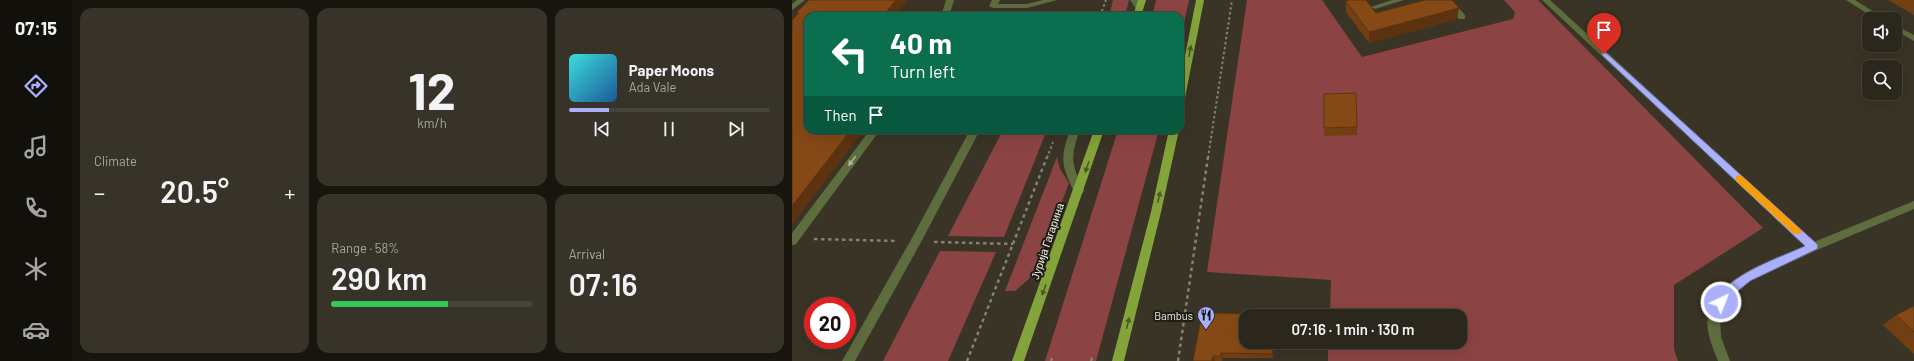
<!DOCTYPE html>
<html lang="en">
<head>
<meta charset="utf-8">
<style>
	body { margin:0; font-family:Barlow,sans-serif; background:#373329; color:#f1f3f6; height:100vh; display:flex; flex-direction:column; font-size:15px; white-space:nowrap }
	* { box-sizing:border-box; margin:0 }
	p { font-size:13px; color:#a6a5a3 }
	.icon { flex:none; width:22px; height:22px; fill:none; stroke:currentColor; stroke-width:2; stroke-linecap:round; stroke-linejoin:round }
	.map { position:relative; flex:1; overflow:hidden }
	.details { display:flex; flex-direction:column; gap:8px; padding:8px; background:#18150f; width:720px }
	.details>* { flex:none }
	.guide { position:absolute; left:12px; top:12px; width:380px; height:122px; border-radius:12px; box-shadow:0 4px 16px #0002,0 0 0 1px #47443b; background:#0b6e4f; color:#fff; overflow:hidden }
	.tools { position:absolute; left:1070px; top:12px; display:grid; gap:8px }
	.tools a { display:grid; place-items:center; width:40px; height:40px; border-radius:8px; background:#2b271c; box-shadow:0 4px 16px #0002,0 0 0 1px #47443b; font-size:20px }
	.speed { position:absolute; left:12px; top:297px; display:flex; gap:8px; font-size:20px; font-weight:700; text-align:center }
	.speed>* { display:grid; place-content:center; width:52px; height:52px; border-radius:50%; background:#2b271c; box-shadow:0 4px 16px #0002,0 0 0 1px #47443b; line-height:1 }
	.speed .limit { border:6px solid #d22; background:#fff; color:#111 }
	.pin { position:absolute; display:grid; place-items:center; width:34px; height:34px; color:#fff; margin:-41px -17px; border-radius:50% 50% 50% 0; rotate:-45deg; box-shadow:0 0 4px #0007 }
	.pin .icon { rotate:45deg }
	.me { position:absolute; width:44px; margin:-22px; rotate:43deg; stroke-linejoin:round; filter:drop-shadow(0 0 3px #0008) }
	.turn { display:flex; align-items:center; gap:14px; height:84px; padding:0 20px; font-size:18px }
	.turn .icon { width:52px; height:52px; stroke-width:2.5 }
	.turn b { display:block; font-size:28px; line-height:34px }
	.then { display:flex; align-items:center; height:38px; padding:0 20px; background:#0003; gap:8px; font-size:15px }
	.big { font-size:30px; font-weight:600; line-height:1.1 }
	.details .widget { flex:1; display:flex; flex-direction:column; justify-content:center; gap:6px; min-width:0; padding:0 14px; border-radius:12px; background:#373329 }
	.details .dial { align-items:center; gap:0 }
	.dial b { font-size:52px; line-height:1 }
	.song { display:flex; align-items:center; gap:12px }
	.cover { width:48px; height:48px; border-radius:6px; background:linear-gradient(135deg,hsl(180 70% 55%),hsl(210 70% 35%)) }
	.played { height:4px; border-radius:2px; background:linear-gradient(90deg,#aab0fb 20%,#47443b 20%) }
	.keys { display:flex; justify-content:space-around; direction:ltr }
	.heat { display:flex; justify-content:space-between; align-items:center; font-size:22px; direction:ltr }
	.charge { height:6px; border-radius:3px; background:linear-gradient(90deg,#34c759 58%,#47443b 0) }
	.details .tiles { flex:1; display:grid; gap:8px; grid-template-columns:repeat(3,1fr) }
	.widget:first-child { grid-row:span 2 }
	.trip { position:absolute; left:447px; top:309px; width:228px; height:40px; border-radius:12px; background:#2b271c; box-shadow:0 4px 16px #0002,0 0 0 1px #47443b; font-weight:600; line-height:40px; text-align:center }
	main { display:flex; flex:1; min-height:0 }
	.menu { display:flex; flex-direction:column; width:72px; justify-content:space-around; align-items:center; background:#11100b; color:#a6a5a3 }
	.menu .icon { width:28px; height:28px }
	.menu .on { color:#aab0fb }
	.menu b { font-size:18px; color:#f1f3f6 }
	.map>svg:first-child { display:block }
	.green { fill:#8b4443 }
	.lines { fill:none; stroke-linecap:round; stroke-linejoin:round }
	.path-far1 { stroke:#858174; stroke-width:2; stroke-dasharray:2.5 2.5; stroke-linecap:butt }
	.path { stroke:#858174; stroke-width:2.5; stroke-dasharray:3.5 3.5; stroke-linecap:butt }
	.minor { fill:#5d6d3e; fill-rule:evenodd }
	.major { fill:#83a43a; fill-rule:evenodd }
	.wall { fill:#723f13 }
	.shaded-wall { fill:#5d330f }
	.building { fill:#854916; stroke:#5d330f }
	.oneway { fill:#4b5926 }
	.oneway2 { fill:#aeb499 }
	.route { fill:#aab0fb; stroke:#6e72a3 }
	.slow { fill:#f59e0b }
	.labels { text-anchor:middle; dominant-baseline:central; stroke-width:4; stroke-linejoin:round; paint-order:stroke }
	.street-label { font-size:11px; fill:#f1eee4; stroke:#1e1c15 }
	.poi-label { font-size:11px; fill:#f1eee4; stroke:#1e1c15; text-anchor:end }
</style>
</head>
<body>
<main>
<nav class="menu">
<b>07:15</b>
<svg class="icon on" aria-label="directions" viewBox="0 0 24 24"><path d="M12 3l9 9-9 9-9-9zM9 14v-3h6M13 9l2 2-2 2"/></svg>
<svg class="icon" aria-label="music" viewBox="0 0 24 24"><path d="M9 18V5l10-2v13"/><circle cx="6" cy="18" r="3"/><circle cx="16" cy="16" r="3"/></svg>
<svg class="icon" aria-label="phone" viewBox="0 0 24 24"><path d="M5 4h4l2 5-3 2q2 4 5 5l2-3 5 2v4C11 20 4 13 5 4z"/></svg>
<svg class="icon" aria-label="climate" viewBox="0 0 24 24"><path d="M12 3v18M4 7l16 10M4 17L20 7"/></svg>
<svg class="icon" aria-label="car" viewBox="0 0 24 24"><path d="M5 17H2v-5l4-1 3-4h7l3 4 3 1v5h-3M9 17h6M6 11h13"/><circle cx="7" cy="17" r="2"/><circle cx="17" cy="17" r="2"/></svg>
</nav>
<section class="details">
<div class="tiles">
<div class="widget"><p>Climate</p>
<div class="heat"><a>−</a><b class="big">20.5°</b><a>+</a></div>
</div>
<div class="widget dial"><b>12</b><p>km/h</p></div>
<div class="widget">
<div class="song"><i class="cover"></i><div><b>Paper Moons</b><p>Ada Vale</p></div></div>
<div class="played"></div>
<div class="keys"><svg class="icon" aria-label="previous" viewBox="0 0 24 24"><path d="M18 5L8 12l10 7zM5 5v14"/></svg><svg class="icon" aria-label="pause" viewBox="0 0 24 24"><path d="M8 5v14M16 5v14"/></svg><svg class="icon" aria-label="next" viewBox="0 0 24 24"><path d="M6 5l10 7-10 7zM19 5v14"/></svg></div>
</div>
<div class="widget"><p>Range · 58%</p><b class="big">290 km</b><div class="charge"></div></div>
<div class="widget"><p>Arrival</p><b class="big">07:16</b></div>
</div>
</section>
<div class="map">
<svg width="1122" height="361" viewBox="0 0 1122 361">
	<rect width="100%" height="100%" fill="#393425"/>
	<g class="green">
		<path d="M321,0H337L333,16H317Z"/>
		<path d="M364,0H397L388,41V16H360Z"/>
		<path d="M455,0H530L570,57L721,19L723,12L712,0H746L971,228L882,285V349L886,361H536V342H668V316H538L539,280L415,272Z"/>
		<path d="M211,130H255L212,237L156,236Z"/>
		<path d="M326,130H367L304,361H253Z"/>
		<path d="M265,157L268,169L277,183L247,263L239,277L223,291H213Z"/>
		<path d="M148,251L204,252L156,361H91Z"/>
	</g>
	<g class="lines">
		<g class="path-far1">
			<path d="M308,16L314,0"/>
			<path d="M255,158L261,142"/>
			<path d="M416,158L440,0"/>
		</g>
		<g class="path">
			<path d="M22,239L105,241"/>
			<path d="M142,242L221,244"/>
			<path d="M175,361L255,157"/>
			<path d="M259,361L260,358"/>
			<path d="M299,361L300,357"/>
			<path d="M386,361L416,157"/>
		</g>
		<g class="minor">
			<path d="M5,0H13L0,10V4Z"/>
			<path d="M154,0H162L157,16H149Z"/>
			<path d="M200,0H208L206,4H235L251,0H265L235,8H201L197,6Z"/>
			<path d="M338,0H346L351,7L350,9H344Z"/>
			<path d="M600,0H612L583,9L579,7Z"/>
			<path d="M651,0H659L673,15V19H667Z"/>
			<path d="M750,0H758L1022,242L1122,201V209L1025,250L958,281L942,295L933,306L928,317L929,337L938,361H926C921,348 913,331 916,316C927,275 979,261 1013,246Z"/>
			<path d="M1054,0H1063L1093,19H1084Z"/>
			<path d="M1103,25L1122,35V41L1103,30Z"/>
			<path d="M78,130H88L4,244L0,245V233Z"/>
			<path d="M178,130H188L128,244L63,361H50L120,238Z"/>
			<path d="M278,130H288C278,158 279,164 292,190L291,193H283C269,166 268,158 278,130Z"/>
		</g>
		<g class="major">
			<path d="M346,0H354L349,16H341Z"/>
			<path d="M404,0H412L392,103L388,106V81Z"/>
			<path d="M302,130H312L232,361H220Z"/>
			<path d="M377,130H387L369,212L332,361H320L359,212Z"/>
		</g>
	</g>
	<g class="wall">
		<path d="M1096,0H1122V15Z"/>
		<path d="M554,1L584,13L665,19L577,43L554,12Z"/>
		<path d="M565,127V135L532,136V128Z"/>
		<path d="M1122,306V354L1091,325L1104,315Z"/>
		<path d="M484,314L483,342L481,358H431L430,361H401Z"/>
	</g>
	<g class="shaded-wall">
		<path d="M104,0H116L103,16H91Z"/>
		<path d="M667,8L665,19L577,43V32Z"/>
		<path d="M59,130H72L0,225V206Z"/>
		<path d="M481,342H483L481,358L480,354Z"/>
		<path d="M429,353L431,358L430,361L429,356Z"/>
		<path d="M421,356L423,360V361H420Z"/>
	</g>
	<g class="building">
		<path d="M17,0H104L91,16H16V130H59L0,206V20L7,13H4Z"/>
		<path d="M558,0H574L584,13L633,0H660L667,8L577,32L554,1Z"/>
		<path d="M564,93L565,127L532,128V94Z"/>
		<path d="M1122,306V332L1104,315Z"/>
		<path d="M410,313L484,314V316H454V342H481L480,354L429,353V356H421L420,361H401Z"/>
	</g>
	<defs><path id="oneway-solid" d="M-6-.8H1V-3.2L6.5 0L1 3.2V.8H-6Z"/></defs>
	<g class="oneway">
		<use href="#oneway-solid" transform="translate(398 51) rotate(-79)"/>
		<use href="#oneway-solid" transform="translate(295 167) rotate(109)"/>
		<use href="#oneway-solid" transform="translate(367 197) rotate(-77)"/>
		<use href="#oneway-solid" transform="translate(252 290) rotate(110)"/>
		<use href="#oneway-solid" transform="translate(336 323) rotate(-76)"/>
	</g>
	<use class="oneway2" href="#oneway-solid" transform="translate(60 161) rotate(127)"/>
	<path class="route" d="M812,51L1025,244L1026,246L1025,249L958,281L942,294L932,305L929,307L925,305L923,302C936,274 987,258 1013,246L810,55V52Z"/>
	<path class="slow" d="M947,175L950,176L1008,229L1010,232L1008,234H1002L944,181V176Z"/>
	<defs>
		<g id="restaurant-pin" transform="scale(0.9)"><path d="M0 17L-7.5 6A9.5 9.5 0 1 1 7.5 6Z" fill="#aab0fb" stroke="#1e1c15"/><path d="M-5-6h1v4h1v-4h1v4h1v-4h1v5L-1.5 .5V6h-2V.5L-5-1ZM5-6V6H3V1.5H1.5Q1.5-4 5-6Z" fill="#111"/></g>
	</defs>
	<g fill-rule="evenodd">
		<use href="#restaurant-pin" x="414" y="315"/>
	</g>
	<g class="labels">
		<g class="street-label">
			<text transform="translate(255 241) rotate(-71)">Јурија Гагарина</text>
		</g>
		<g class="poi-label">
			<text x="401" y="315">Bambus</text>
		</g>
	</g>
</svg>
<div class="tools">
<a><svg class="icon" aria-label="sound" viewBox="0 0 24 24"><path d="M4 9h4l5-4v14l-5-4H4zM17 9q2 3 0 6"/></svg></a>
<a><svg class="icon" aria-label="search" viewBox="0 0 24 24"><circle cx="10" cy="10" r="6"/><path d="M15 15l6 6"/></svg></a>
</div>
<div class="speed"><div class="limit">20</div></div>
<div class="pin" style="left:812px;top:54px;background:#d93025"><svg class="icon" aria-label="arrive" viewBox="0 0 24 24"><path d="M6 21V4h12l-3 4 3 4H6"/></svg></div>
<svg class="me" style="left:929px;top:302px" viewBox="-20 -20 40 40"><circle r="17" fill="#aab0fb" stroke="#fff" stroke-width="3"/><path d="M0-11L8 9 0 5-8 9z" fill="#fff"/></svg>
<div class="trip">07:16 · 1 min · 130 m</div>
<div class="guide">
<div class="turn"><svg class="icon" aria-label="left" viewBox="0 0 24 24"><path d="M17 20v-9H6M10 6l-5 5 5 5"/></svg><div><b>40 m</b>Turn left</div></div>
<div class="then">Then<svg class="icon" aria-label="arrive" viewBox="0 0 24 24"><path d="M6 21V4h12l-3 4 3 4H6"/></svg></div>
</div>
</div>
</main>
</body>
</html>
